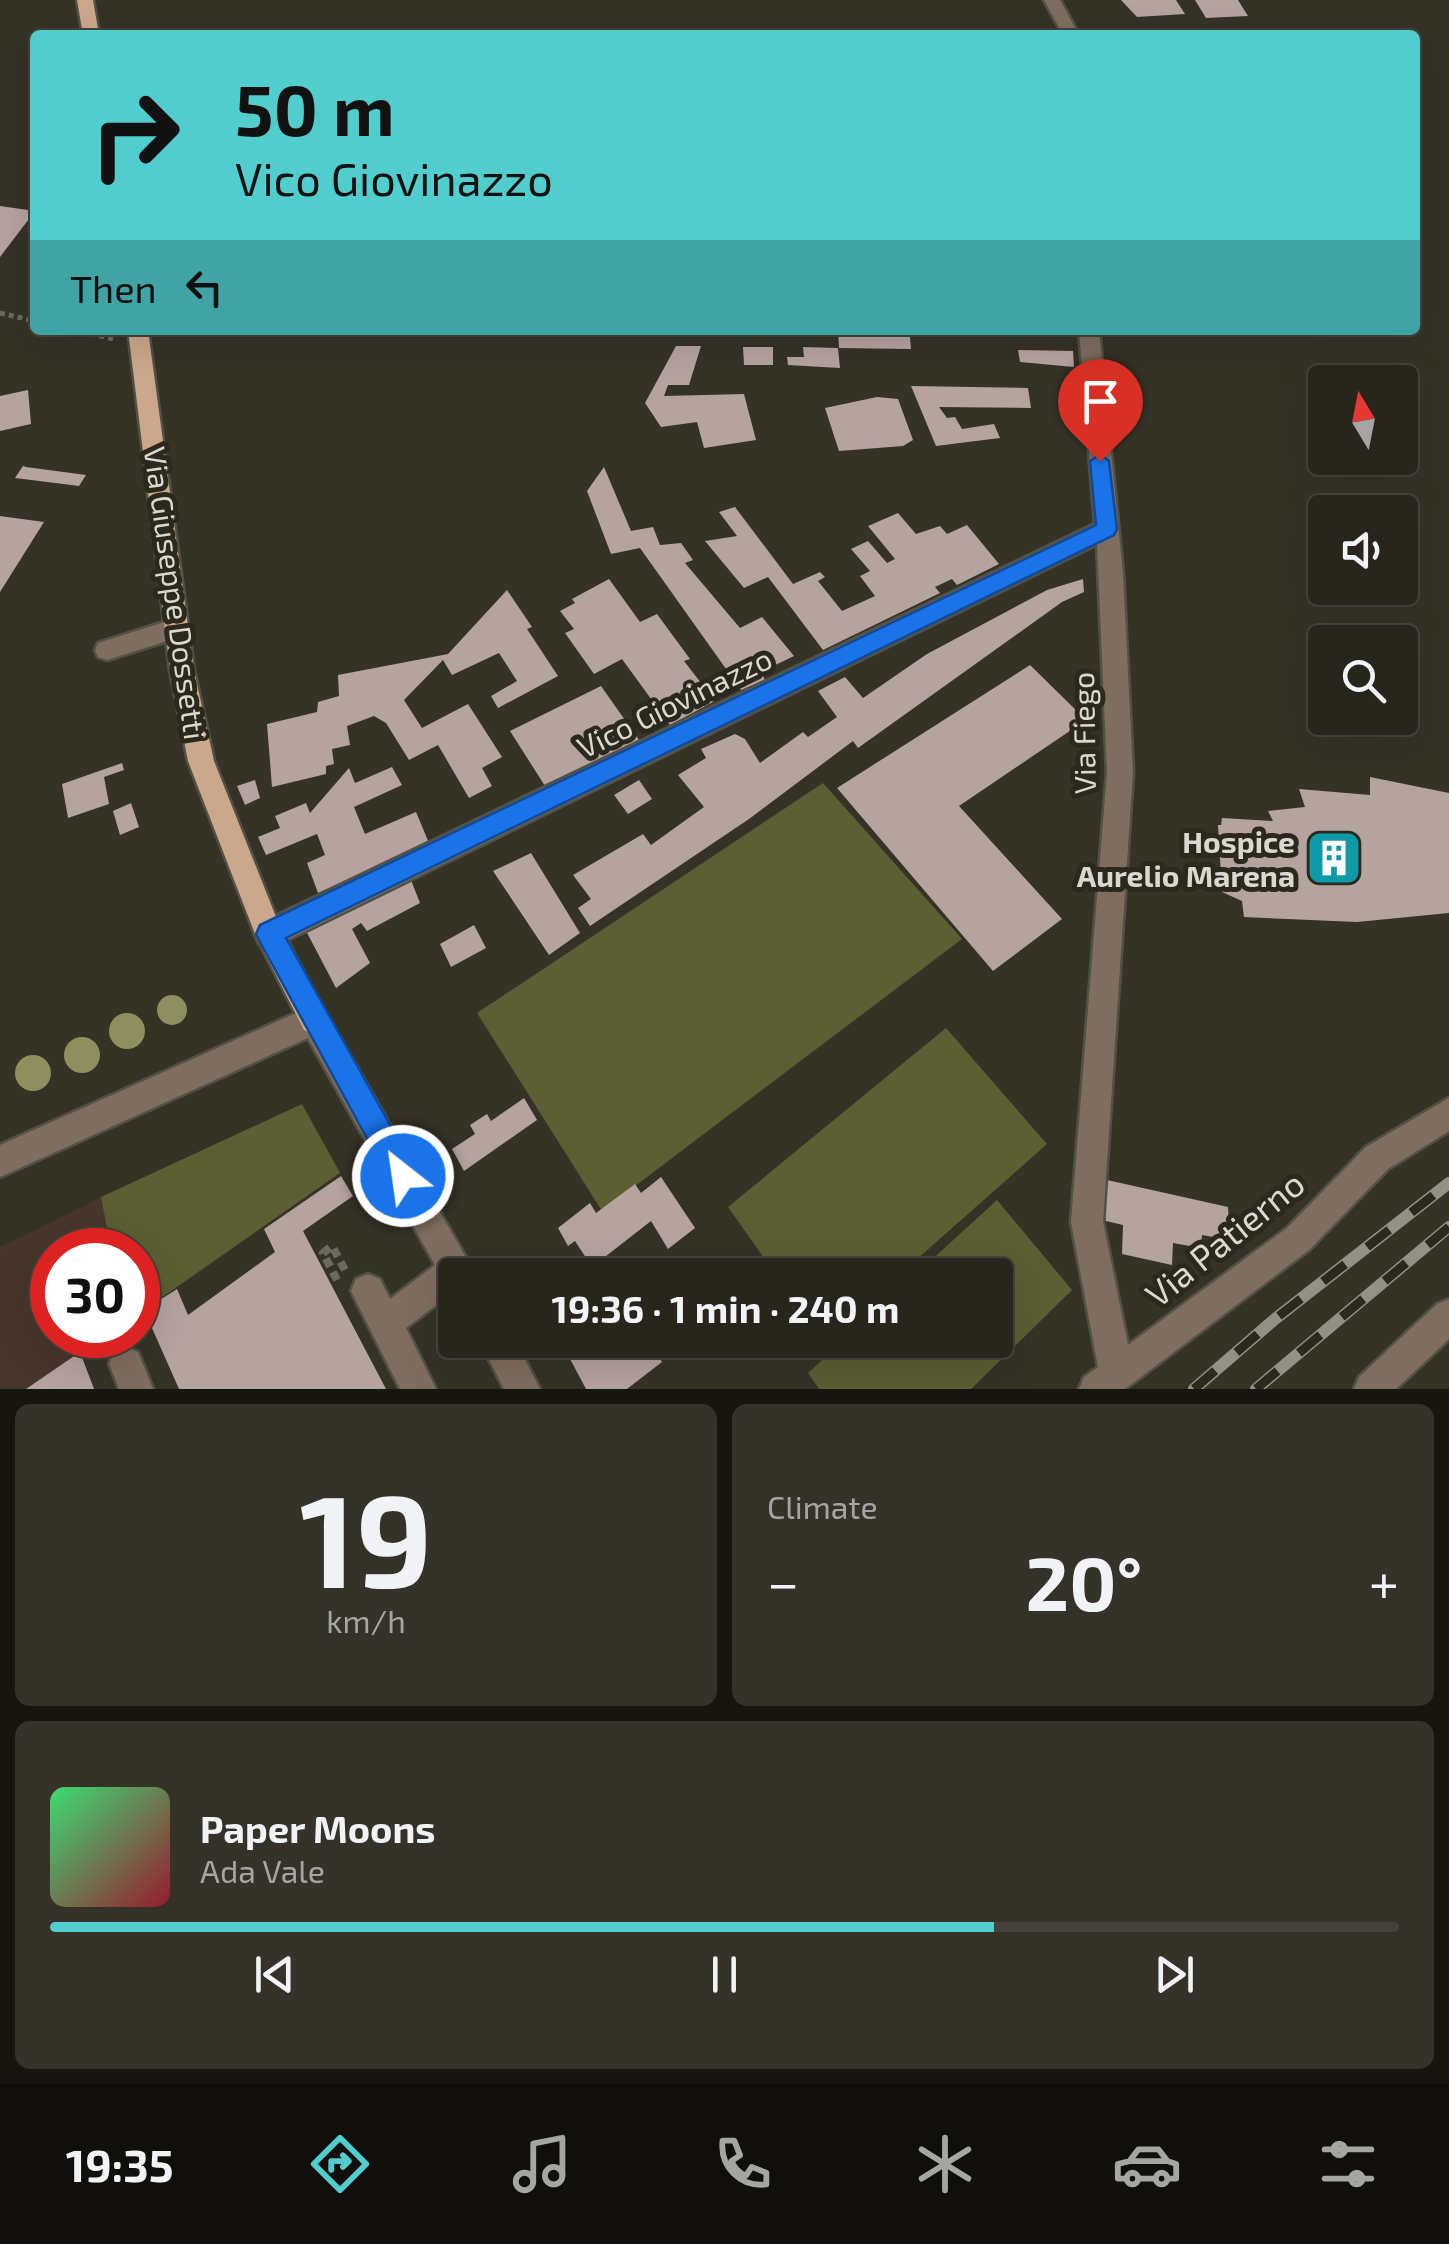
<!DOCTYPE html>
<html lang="en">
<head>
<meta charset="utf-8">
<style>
	body { margin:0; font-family:"Exo 2",sans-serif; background:#343229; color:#f1f3f6; height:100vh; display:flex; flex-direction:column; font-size:38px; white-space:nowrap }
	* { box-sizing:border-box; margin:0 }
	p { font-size:32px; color:#a5a5a3 }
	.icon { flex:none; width:55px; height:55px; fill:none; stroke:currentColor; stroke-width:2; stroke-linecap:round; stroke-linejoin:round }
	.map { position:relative; height:1389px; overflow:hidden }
	.sheet { display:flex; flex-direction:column; gap:15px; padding:15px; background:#16150f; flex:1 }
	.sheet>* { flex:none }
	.hud { position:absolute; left:30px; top:30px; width:1390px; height:305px; border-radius:10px; box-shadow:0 10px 40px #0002,0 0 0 2px #44433b; background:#52cdcd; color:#111; overflow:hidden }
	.needle { width:65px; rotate:350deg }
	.fabs { position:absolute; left:1308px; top:365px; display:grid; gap:20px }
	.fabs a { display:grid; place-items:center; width:110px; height:110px; border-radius:10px; background:#28261c; box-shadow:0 10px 40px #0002,0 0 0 2px #44433b; font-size:50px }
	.speed { position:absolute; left:30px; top:1228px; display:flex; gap:20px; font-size:50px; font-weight:700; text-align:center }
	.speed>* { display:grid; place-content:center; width:130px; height:130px; border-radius:50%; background:#28261c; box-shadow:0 10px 40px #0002,0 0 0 2px #44433b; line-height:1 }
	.speed .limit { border:15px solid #d22; background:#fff; color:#111 }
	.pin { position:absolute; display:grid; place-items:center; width:85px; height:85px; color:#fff; margin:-102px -42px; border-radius:50% 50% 50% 0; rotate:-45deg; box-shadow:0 0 10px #0007 }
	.pin .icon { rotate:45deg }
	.me { position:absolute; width:110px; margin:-55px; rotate:330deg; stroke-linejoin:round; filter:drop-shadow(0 0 8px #0008) }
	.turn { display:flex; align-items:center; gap:35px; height:210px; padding:0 40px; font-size:45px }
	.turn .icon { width:130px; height:130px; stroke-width:2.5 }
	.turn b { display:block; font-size:70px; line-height:85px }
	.then { display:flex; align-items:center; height:95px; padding:0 40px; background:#0003; gap:20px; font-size:38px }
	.big { font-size:75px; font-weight:700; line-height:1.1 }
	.sheet .card { flex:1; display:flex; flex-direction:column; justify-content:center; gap:15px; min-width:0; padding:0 35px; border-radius:15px; background:#343229 }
	.sheet .dial { align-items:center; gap:0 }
	.dial b { font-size:130px; line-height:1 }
	.song { display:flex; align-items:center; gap:30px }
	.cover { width:120px; height:120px; border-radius:15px; background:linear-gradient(135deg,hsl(140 70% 55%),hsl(350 70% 35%)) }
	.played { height:10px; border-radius:5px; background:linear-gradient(90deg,#52cdcd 70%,#44433b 70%) }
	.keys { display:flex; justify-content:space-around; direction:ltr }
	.heat { display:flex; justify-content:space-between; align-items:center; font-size:55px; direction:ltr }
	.sheet .tiles { flex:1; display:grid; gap:15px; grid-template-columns:1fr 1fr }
	.card:last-child { grid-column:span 2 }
	.trip { position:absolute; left:438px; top:1258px; width:575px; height:100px; border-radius:10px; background:#28261c; box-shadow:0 10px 40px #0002,0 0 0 2px #44433b; font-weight:700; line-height:100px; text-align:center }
	.menu { display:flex; height:160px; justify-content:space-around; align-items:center; background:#100f0b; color:#a5a5a3 }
	.menu .icon { width:70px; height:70px }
	.menu .active { color:#52cdcd }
	.menu b { font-size:45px; color:#f1f3f6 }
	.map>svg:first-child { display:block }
	.commercial { fill:#47362c }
	.green { fill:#5c5e33 }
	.building { fill:#b5a3a0 }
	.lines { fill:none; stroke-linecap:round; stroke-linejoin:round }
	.minor-casing { stroke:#535145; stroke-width:5 }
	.major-casing { stroke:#535145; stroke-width:5 }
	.path-far1 { stroke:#6c6a5f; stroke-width:5; stroke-dasharray:5 4; stroke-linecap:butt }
	.path { stroke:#6c6a5f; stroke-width:8; stroke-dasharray:9 6; stroke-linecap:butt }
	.minor { fill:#7f6e60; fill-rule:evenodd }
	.major { fill:#cba88c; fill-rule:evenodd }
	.rail-casing { stroke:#939187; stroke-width:12 }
	.rail { stroke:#2b291c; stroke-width:9; stroke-dasharray:28; stroke-linecap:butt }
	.tree { fill:#8e8e5f }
	.route { fill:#1a73e8; stroke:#114b97; stroke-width:2.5 }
	.labels { text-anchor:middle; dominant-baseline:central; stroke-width:10; stroke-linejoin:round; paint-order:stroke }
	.street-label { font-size:30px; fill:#dad8d0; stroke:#2b291c }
	.poi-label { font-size:30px; font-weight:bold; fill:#dad8d0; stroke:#2b291c; text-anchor:end }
	.near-street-label { font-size:35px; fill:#dad8d0; stroke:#2b291c }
</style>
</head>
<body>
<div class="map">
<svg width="1449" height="1389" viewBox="0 0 1449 1389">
	<rect width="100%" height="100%" fill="#353326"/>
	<path class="commercial" d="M101,1197L108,1234L115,1250H52V1335H107L26,1389H0V1247Z"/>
	<g class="green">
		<path d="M823,783L962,939L602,1211L477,1013Z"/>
		<path d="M946,1028L1047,1144L899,1275H776L728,1207Z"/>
		<path d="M302,1104L340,1173L144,1310L138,1297V1250H115L108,1234L101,1197Z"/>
		<path d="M997,1200L1072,1290L971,1389H819L808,1373L844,1340H995V1275H915Z"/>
	</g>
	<g class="building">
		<path d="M1121,0H1176L1185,14L1137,17Z"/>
		<path d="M1195,0H1238L1248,16L1206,18Z"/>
		<path d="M284,30L283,35H209V32Z"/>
		<path d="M0,206L35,211L0,257Z"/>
		<path d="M838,330H896L897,336L910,337L911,349L839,348Z"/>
		<path d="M676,346H701L689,385H668L664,396L744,394L756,440L704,448L697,422L661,427L645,403Z"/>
		<path d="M743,347H773V365H744Z"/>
		<path d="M803,347L838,348L840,368L788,365L787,357H804Z"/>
		<path d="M1018,350L1073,351L1074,367L1020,362Z"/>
		<path d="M911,386L1028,388L1031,408L939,407L947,418L955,417L962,429L994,424L1000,438L936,446Z"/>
		<path d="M28,390L31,424L0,431V396Z"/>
		<path d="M877,397L898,399L913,440L903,446L839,451L825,408Z"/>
		<path d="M23,466L26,467L86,475L79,486L15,478Z"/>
		<path d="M604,467L631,531L653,527L660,545L681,543L693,560L685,563L740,628L762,617L794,656L761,672L765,680L741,690L640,548L611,554L587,491Z"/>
		<path d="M735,507L793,584L820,572L825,577L818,581L842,611L875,596L860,576L870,571L851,549L868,541L887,563L895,559L868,526L898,513L916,534L940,526L947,534L967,525L999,564L957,585L952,579L935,587L940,593L823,650L768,577L744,588L705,541L737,536L719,512Z"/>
		<path d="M0,516L44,522L0,592Z"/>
		<path d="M609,579L640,622L657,614L690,659L684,661L715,701L670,725L622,659L594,674L565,633L574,629L560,611L575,603L572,599Z"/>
		<path d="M1083,579L1084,592L1062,602L858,748L853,741L749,819L590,926L578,908L591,899L573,875L643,834L651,845L704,807L678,775L706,758L701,749L735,734L745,739L760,763L803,732L808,737L837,717L818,691L845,677L863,698L927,654L1047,590Z"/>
		<path d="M507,590L532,627L527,629L558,676L498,708L491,696L517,681L499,653L452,675L443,660L404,700L422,728L468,704L502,757L482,768L492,786L469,798L438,745L409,760L386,723L374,716L347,726L350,745L332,749L334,764L326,766V774L272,787L267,724L317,712L318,702L339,696L338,675L448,654Z"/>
		<path d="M1030,665L1086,720L959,806L1062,919L993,971L837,788Z"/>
		<path d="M601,686L639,740L545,786L510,731Z"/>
		<path d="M122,763L124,770L104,777L109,804L68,818L62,784Z"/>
		<path d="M392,767L402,785L354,807L365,834L416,812L429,843L318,893L307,863L325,855L317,834L266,855L258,837L280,828L275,816L306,803L310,813L349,768L355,783Z"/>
		<path d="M1370,777L1449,793V913L1357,922L1244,917L1242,901L1222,892L1218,825H1221L1222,818L1273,821L1268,811L1305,807L1299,789L1370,795Z"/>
		<path d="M255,780L260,798L245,805L237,786Z"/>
		<path d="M639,780L652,799L628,814L614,795Z"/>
		<path d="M131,803L139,827L120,835L113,811Z"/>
		<path d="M531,853L580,933L549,955L493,871Z"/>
		<path d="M409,875L420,903L367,931L361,923L352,929L370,963L336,988L305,929Z"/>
		<path d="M474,925L486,948L451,967L440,944Z"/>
		<path d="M524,1098L537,1120L464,1171L452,1149L475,1134L470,1125L487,1114L491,1121Z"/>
		<path d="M341,1176L353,1196L303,1231L386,1389H179L144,1310L177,1289L188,1315L275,1252L264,1229Z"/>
		<path d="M661,1177L695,1228L668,1249L651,1221L592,1267L575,1241L568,1246L558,1228L590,1203L596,1213L635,1184L641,1193Z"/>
		<path d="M1107,1180L1228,1207L1230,1240L1202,1235L1201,1248L1173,1243L1172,1265L1122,1254L1123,1225L1106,1221L1103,1205Z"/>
		<path d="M560,1340H650L662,1362L627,1389H586Z"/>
		<path d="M80,1352L94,1389H26Z"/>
	</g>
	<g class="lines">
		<g class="minor-casing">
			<g id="minor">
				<path d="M1044,0H1060L1079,35H1063Z"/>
				<path d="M1079,330H1099L1123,574L1133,772L1103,1222L1128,1345L1287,1228L1366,1147L1449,1098V1131L1388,1169L1309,1250L1125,1389H1079L1084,1377L1098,1367L1071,1222L1107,772L1097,544L279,944L269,947L259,944L255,934L259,924L1095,524Z"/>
				<path d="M177,618L186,621L189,628L186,635L107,660L98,657L95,650L98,643Z"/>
				<path d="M314,1005L324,1010L476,1275H455V1291L406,1328L436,1389H400L351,1291L356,1279L368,1274L380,1279L390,1299L435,1265L308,1038L0,1177V1145Z"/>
				<path d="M1449,1299V1339L1396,1389H1354L1359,1377L1437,1304Z"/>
				<path d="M479,1340H515L540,1389H504Z"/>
				<path d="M126,1347L138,1352L153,1389H119L109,1364L114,1352Z"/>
			</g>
		</g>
		<g class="major-casing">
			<g id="major">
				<path d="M77,0H93L99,35H83Z"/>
				<path d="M128,330H148L194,670L214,761L280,927L329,1020L324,1030L314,1035L304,1030L255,934L188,761L170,670Z"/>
			</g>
		</g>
		<g class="path-far1">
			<path d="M0,313L35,321"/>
			<path d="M73,330L114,339"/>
		</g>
		<path class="path" d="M337,1280L323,1253L332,1246L346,1272"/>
		<use href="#minor" class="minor"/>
		<use href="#major" class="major"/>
		<g class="rail-casing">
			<g id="rail">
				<path d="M1194,1389L1275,1319L1449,1183"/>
				<path d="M1256,1389L1449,1227"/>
			</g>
		</g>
		<use href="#rail" class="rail"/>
	</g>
	<g class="tree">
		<circle cx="172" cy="1010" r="15"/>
		<circle cx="127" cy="1031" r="18"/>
		<circle cx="82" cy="1055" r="18"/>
		<circle cx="33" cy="1073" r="18"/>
	</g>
	<path class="route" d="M1100,454L1109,461L1117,529L1114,535L286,938L413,1166L417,1176L413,1186L403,1190L393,1186L260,942L256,934L260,925L1096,525L1090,461Z"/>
	<defs>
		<g id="building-square" transform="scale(2.875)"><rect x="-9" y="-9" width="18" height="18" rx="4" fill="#0f9aa8" stroke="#2b291c"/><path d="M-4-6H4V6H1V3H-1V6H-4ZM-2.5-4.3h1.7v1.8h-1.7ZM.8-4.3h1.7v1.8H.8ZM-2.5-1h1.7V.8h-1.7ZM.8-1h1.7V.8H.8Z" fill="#fff"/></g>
	</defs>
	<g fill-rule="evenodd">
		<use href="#building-square" x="1334" y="858"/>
	</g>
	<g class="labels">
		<g class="street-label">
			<text transform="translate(176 593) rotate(82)">Via Giuseppe Dossetti</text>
			<text transform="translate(674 702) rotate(-26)">Vico Giovinazzo</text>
			<text transform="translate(1083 733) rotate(-91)">Via Fiego</text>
		</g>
		<g class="poi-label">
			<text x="1295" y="841">Hospice<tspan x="1295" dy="34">Aurelio Marena</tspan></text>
		</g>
		<g class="near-street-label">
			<text transform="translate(1224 1238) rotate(-39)">Via Patierno</text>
		</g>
	</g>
</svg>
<div class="fabs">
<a><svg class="needle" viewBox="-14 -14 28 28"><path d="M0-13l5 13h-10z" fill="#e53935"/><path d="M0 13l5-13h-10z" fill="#a5a5a3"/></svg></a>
<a><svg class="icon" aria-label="sound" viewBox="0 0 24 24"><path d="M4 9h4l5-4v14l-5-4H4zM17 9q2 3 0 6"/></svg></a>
<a><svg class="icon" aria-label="search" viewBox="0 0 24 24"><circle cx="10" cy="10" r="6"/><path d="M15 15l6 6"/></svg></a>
</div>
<div class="speed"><div class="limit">30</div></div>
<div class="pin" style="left:1100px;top:461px;background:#d93025"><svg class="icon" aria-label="arrive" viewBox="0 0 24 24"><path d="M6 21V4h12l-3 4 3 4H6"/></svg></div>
<svg class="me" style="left:403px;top:1176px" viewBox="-20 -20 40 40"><circle r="17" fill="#1a73e8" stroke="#fff" stroke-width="3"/><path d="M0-11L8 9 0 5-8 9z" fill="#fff"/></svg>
<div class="trip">19:36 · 1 min · 240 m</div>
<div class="hud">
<div class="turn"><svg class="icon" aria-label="right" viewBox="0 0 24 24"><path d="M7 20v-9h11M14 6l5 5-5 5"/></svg><div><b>50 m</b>Vico Giovinazzo</div></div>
<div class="then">Then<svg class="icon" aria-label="left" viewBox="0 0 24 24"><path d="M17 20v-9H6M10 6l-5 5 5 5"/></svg></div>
</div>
</div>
<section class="sheet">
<div class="tiles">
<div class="card dial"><b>19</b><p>km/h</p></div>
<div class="card"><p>Climate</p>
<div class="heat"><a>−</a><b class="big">20°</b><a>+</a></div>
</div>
<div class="card">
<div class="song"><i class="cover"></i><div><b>Paper Moons</b><p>Ada Vale</p></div></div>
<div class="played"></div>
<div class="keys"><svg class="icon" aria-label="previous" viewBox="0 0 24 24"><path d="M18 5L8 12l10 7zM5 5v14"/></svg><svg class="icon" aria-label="pause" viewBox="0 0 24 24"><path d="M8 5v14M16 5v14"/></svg><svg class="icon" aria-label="next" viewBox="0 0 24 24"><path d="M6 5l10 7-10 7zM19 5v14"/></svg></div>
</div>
</div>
</section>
<nav class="menu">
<b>19:35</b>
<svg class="icon active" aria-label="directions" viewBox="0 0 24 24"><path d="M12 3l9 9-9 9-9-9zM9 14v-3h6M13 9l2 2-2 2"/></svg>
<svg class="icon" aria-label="music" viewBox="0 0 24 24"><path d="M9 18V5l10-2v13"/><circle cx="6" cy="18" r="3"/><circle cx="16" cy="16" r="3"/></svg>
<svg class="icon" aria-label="phone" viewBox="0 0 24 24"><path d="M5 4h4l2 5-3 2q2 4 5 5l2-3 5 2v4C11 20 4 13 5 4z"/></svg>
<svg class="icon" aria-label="climate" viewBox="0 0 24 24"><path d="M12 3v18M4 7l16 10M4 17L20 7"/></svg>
<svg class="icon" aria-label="car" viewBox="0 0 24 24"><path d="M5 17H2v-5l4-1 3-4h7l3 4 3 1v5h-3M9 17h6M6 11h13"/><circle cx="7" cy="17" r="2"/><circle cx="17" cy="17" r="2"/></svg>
<svg class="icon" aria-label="filters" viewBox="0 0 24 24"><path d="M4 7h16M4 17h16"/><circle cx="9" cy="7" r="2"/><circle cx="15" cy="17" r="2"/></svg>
</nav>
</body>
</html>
